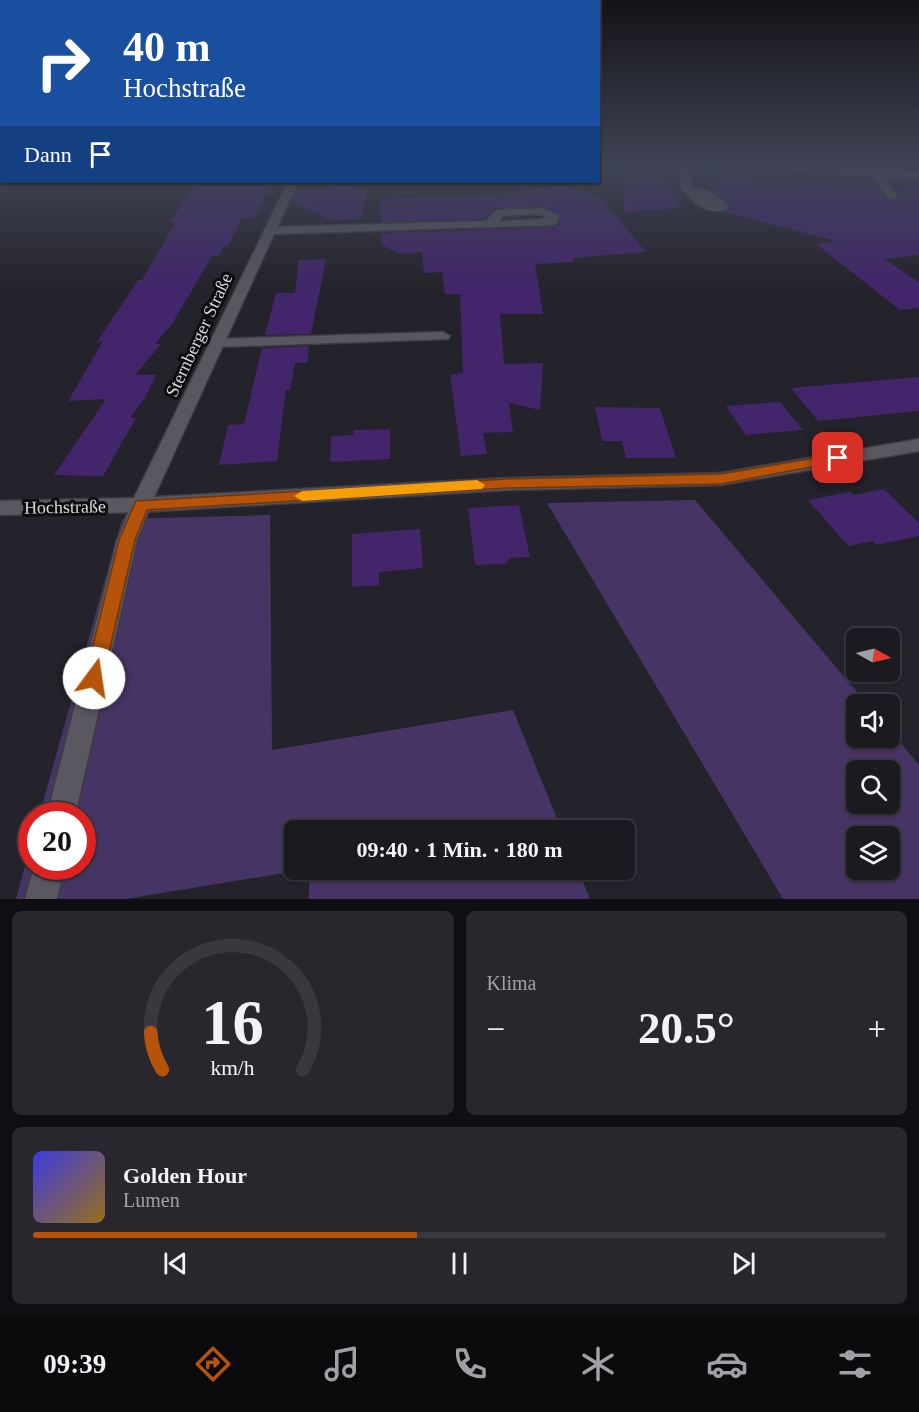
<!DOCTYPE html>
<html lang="de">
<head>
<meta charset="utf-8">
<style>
	body { margin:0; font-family:Georgia,serif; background:#28272d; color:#f1f3f6; height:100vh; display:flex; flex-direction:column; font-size:22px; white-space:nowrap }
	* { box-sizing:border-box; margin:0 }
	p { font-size:20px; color:#a0a1a5 }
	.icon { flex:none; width:33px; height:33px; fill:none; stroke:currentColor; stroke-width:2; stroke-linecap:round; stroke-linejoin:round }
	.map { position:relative; height:899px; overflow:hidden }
	.sheet { display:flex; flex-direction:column; gap:12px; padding:12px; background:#0f0e12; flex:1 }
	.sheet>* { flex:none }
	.guide { position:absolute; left:0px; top:0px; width:600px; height:183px; box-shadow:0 2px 4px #0004,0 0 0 2px #39383e; background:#1a4fa0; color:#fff; overflow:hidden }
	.needle { width:39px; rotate:98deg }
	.fabs { position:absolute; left:846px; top:628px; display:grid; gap:12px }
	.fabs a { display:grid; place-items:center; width:54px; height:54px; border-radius:9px; background:#1b1a20; box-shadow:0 2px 4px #0004,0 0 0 2px #39383e; font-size:30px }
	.speed { position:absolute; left:18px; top:802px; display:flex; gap:12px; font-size:30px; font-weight:700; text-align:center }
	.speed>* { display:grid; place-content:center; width:78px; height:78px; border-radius:50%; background:#1b1a20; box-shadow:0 2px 4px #0004,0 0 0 2px #39383e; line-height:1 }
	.speed .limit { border:9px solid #d22; background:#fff; color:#111 }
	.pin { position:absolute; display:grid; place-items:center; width:51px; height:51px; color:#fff; margin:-26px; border-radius:12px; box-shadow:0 3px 9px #0006 }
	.me { position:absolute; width:66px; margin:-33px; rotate:14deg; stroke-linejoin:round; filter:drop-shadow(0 0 4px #0008) }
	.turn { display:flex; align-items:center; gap:21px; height:126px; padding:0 24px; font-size:27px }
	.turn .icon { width:78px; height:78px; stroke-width:2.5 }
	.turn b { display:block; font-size:42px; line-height:51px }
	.then { display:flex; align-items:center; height:57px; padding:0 24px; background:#0003; gap:12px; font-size:22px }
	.big { font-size:45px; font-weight:600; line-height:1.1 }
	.sheet .tile { flex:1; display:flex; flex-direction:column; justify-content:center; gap:9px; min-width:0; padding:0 21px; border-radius:9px; background:#28272d }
	.sheet .dial { align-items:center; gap:0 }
	.dial svg { height:156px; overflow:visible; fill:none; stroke:#39383e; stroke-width:7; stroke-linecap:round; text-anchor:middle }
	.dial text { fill:#f1f3f6; stroke:none }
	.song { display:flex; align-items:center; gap:18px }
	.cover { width:72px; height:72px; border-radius:9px; background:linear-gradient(135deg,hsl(240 70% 55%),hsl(40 70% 35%)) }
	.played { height:6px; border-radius:3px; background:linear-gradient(90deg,#b45309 45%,#39383e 45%) }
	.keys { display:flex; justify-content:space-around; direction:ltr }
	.heat { display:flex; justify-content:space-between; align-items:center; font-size:33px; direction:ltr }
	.sheet .tiles { flex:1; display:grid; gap:12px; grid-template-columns:1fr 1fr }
	.tile:last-child { grid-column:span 2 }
	.trip { position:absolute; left:284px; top:820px; width:351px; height:60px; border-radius:9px; background:#1b1a20; box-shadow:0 2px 4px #0004,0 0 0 2px #39383e; font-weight:600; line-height:60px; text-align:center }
	.tabs { display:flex; height:96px; justify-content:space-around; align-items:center; background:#0b0a0d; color:#a0a1a5 }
	.tabs .icon { width:42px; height:42px }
	.tabs .selected { color:#b45309 }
	.tabs b { font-size:27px; color:#f1f3f6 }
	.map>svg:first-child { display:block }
	.green { fill:#463564; fill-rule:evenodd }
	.building { fill:#42256b }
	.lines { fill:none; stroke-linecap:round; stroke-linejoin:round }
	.service-casing { stroke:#3e3c43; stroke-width:3 }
	.minor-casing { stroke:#3e3c43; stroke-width:3 }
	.service { fill:#5a5761; fill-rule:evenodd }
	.minor { fill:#5a5761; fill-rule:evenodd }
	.route { fill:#b45309; stroke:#753606; stroke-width:1.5 }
	.slow { fill:#f59e0b }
	.labels { text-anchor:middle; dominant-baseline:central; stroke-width:6; stroke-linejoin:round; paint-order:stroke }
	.street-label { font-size:18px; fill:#d9d8dd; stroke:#0d0c0f }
</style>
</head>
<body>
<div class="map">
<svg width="919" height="899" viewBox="0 0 919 899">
	<rect width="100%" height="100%" fill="#24222a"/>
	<g class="green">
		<path d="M695,500L868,705H856V738H890V730L919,765V899H783L547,503ZM856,771H890V804H856ZM856,837H890V870H856Z"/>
		<path d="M270,515L272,750L513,710L562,831H294V870H302L126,899H16L31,844L32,867H82V816H39L122,519Z"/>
		<path d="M309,870H578L590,899H309Z"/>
	</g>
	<g class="building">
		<path d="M626,167H658V176H661L681,208L624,212Z"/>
		<path d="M719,174L748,175V178L872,186L879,188L888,200L898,199L899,195L895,189L903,190L919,183V255L884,259L919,282V308L900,310L816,244L836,241L725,212L729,210L728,203L711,189L710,179H720Z"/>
		<path d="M197,182H268L264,191H268L254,218H242L228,247H223L219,256H212L172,324L155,344H161L135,375H156L145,398L130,418H136L103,476L54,475L106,399L68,401L103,341L96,343L138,280H142L176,222L169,223Z"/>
		<path d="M332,182H361L358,191H367L361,219L330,220L292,201L296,191H328Z"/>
		<path d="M555,184L600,197L646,252L573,258L575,262L535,264L543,314H500L504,364L543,363L540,410L509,403L513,432L483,433L487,454L461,456L450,375L463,373L460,294H445L442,272L424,273L422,252L399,254L382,245V233L552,227L558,225L561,215L543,206L498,208L493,209L485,219L381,222L380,199L526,193L524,189L546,188Z"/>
		<path d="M326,259L311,334L265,335L276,293H295L299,260Z"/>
		<path d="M309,346L307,363H295L290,390H286L277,461L219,465L228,425L244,424L262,348Z"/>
		<path d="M919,377V411L818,421L791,388Z"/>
		<path d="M780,402L803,430L746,435L726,406Z"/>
		<path d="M595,407L660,408L676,458H626L622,441H602Z"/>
		<path d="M390,429V459L330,462L331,436L353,435L354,430Z"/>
		<path d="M884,489L919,523V536L876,545L873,541L848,546L808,500L850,492L854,495Z"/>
		<path d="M519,505L530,557L510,558L505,564L475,565L468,508Z"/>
		<path d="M420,529L423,568L379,572V585L352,587V534Z"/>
	</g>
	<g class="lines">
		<g class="service-casing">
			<g id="service">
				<path d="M872,171H880L897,196L896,198H888L871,173Z"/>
				<path d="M443,332L450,336L448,339L216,347L209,343L216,339Z"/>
				<path d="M141,498L148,500L151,505L137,540L75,816H47L117,540L131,505L134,500Z"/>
				<path d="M34,867H64L57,899H25Z"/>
			</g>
		</g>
		<g class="minor-casing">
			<g id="minor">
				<path d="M680,167H690L691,187L712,192L727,205V209C707,216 693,202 681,188Z"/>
				<path d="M787,167H837L919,173V179L792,170Z"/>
				<path d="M288,182H298L277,227L486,221L495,211L499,210L543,208L559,216L556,224L552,225L274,234L154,497L507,478L721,473L919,439V451L721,485L507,490L141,512L0,515V501L134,498ZM541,214L547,219L499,221L502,216Z"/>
			</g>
		</g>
		<use href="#service" class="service"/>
		<use href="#minor" class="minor"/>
	</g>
	<linearGradient id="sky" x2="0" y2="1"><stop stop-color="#141317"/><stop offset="0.57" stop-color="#3f4455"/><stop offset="1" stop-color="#3f4455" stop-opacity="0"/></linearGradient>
	<rect width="919" height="293" fill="url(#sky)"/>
	<path class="route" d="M838,454L843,455L845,458L843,461L721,484L507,488L147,510L135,540L103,678L101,684L94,686L87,684L85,678L119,540L136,501L507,479L721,474Z"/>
	<path class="slow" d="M477,480L485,485L482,489L302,501L294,496L302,491Z"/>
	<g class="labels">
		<g class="street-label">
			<text transform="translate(199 335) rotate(-65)">Sternberger Straße</text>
			<text transform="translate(65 507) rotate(-1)">Hochstraße</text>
		</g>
	</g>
</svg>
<div class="fabs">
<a><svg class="needle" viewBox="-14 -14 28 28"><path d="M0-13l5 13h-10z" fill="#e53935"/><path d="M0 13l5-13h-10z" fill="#a0a1a5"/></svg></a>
<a><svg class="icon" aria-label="sound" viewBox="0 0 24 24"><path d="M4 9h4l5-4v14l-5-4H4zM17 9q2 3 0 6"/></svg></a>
<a><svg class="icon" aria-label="search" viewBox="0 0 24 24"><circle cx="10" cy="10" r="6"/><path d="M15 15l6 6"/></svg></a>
<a><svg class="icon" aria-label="layers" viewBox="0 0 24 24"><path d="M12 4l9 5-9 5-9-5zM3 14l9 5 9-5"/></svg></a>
</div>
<div class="speed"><div class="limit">20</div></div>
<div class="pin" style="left:838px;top:458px;background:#d93025"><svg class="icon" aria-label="arrive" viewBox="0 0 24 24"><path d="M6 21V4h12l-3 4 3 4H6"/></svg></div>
<svg class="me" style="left:94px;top:678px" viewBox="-20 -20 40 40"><circle r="19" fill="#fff"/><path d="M0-13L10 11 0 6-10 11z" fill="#b45309"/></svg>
<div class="trip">09:40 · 1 Min. · 180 m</div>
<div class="guide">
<div class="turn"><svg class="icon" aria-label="right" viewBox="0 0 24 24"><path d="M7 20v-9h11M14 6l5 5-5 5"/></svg><div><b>40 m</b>Hochstraße</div></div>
<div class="then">Dann<svg class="icon" aria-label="arrive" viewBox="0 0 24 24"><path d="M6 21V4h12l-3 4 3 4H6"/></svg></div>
</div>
</div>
<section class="sheet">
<div class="tiles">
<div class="tile dial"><svg viewBox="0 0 100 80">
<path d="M14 69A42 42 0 1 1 86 69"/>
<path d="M14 69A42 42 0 0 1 8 50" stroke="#b45309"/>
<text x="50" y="56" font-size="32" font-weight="700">16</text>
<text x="50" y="72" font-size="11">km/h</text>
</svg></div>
<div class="tile"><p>Klima</p>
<div class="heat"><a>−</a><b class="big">20.5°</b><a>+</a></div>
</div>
<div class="tile">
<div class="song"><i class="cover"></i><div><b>Golden Hour</b><p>Lumen</p></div></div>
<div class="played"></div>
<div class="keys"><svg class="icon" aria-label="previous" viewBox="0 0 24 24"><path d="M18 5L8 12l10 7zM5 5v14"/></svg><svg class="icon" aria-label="pause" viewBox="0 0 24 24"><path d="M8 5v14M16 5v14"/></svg><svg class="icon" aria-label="next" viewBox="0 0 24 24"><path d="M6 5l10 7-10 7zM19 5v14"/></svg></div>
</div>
</div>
</section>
<nav class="tabs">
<b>09:39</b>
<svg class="icon selected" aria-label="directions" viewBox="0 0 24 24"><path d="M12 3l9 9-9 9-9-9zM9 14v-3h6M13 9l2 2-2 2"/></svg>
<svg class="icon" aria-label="music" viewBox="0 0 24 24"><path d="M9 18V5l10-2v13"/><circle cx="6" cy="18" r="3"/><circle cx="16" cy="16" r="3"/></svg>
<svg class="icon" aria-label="phone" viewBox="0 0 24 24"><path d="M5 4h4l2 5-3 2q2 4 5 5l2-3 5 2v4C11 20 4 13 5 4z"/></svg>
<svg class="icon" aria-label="climate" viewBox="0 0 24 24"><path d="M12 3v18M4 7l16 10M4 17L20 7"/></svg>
<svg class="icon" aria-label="car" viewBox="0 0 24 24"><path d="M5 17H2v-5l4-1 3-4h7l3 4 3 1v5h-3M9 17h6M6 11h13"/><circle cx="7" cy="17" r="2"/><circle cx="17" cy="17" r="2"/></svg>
<svg class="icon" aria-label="filters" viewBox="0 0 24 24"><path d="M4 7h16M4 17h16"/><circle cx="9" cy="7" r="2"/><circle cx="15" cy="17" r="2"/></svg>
</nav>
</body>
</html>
